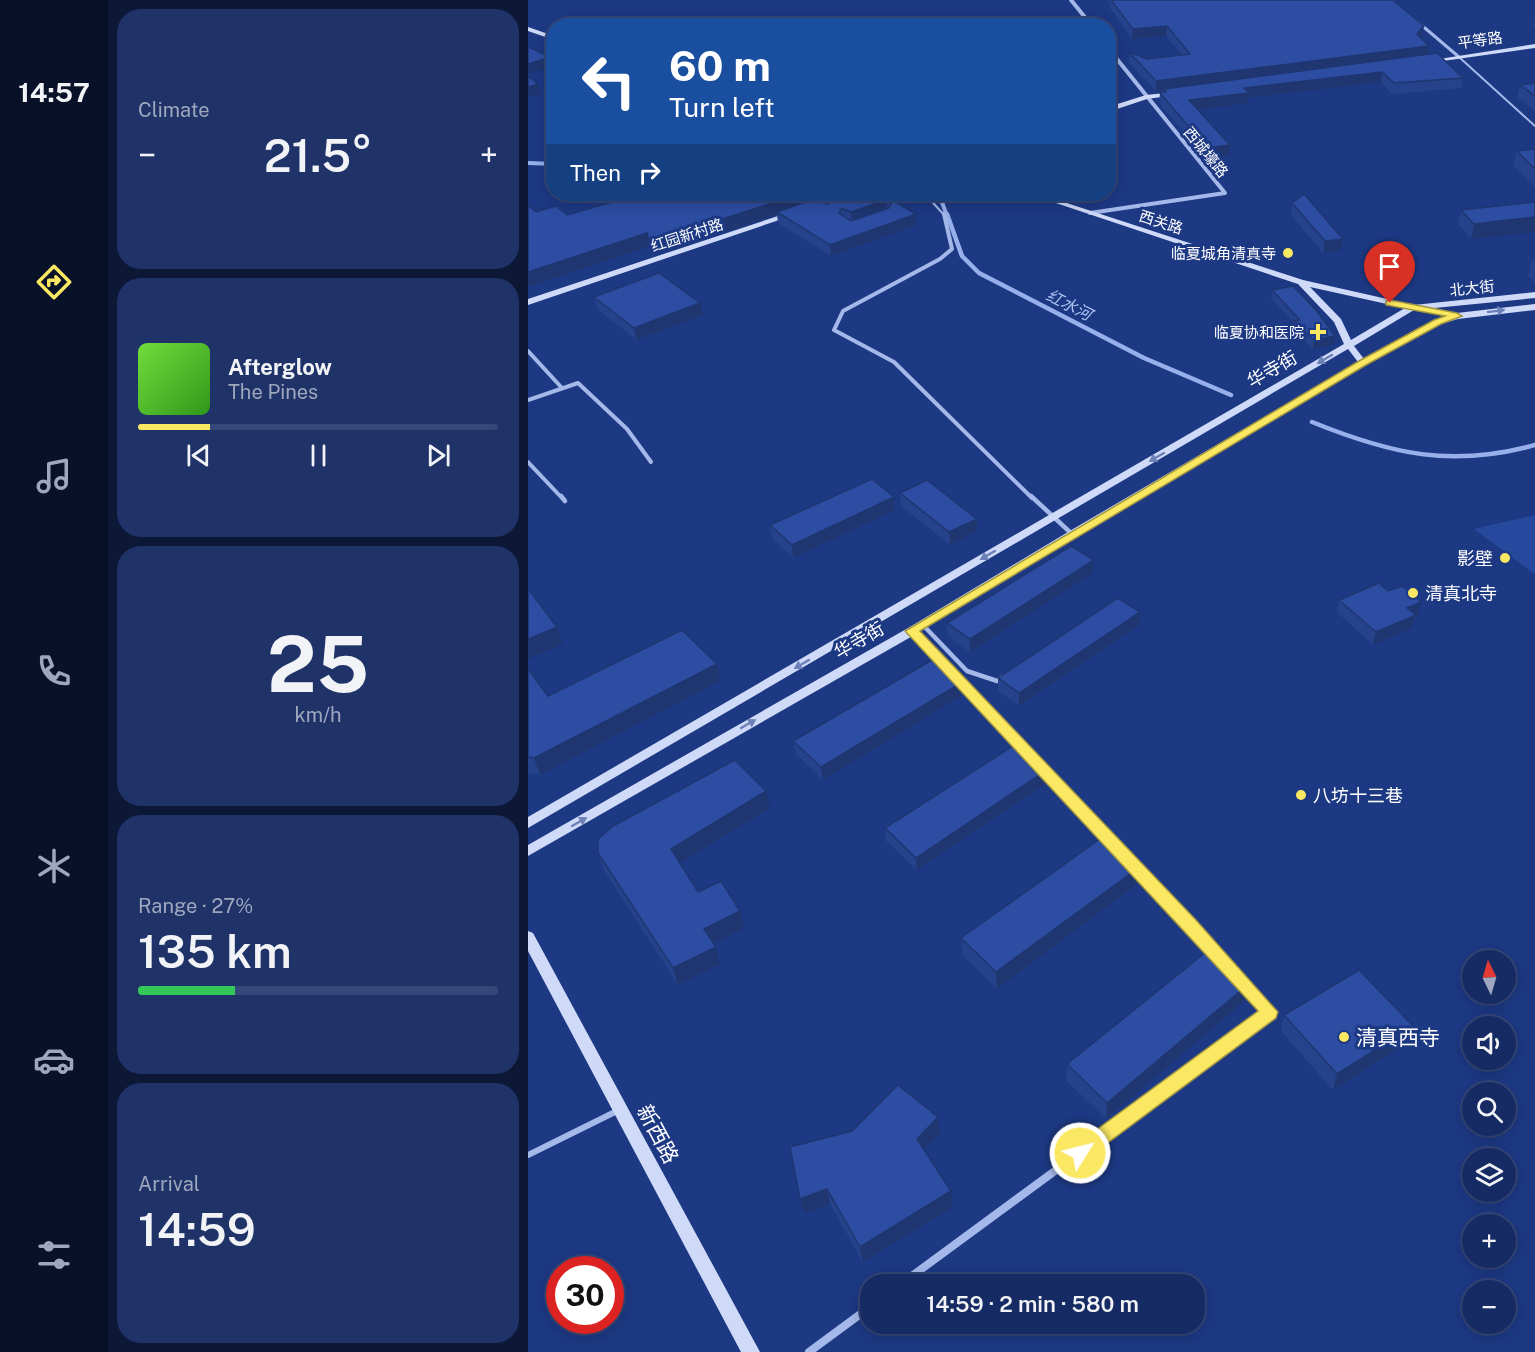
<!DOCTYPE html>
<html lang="en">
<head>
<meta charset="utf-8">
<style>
	body { margin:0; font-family:"Public Sans","Noto Sans SC",sans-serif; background:#1f3369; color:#f1f3f6; height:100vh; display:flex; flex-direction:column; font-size:22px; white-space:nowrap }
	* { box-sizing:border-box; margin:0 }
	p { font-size:20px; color:#9ea7be }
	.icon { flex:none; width:33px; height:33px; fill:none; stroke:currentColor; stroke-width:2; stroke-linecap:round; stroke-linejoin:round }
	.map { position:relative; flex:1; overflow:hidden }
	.side { display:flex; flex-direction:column; gap:9px; padding:9px; background:#0c1836; width:420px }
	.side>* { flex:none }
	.hud { position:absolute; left:18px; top:18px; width:570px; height:183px; border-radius:24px; box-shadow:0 3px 15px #0003,0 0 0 2px #354778; background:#1a4fa0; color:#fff; overflow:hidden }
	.needle { width:39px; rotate:355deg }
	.fabs { position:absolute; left:934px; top:950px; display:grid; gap:12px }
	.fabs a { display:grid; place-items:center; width:54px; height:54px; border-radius:50%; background:#162b63; box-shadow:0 3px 15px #0003,0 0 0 2px #354778; font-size:30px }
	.speed { position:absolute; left:18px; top:1256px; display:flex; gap:12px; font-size:30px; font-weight:700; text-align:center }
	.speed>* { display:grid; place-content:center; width:78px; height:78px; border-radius:50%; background:#162b63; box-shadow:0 3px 15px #0003,0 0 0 2px #354778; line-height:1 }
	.speed .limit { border:9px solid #d22; background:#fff; color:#111 }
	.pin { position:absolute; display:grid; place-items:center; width:51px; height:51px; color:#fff; margin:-62px -26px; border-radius:50% 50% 50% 0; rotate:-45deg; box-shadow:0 0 6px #0007 }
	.pin .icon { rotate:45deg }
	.me { position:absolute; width:66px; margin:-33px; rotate:54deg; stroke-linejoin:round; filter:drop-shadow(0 0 4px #0008) }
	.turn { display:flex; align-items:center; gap:21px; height:126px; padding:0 24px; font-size:27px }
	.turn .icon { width:78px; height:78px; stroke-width:2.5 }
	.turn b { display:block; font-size:42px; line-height:51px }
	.then { display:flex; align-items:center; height:57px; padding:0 24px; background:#0003; gap:12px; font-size:22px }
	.big { font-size:45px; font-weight:600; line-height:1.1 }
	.side .widget { flex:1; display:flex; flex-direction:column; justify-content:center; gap:9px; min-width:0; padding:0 21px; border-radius:24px; background:#1f3369 }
	.side .dial { align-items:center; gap:0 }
	.dial b { font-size:78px; line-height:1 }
	.song { display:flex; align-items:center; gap:18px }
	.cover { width:72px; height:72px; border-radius:9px; background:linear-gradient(135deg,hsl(100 70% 55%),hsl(110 70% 35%)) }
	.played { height:6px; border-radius:3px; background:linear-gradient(90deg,#fae762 20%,#354778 20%) }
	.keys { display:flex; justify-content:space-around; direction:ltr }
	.heat { display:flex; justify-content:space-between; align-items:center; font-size:33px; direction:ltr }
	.charge { height:9px; border-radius:4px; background:linear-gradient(90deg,#34c759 27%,#354778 0) }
	.trip { position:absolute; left:332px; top:1274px; width:345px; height:60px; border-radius:24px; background:#162b63; box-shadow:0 3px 15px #0003,0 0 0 2px #354778; font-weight:600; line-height:60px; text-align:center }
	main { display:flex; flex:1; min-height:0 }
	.dock { display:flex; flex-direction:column; width:108px; justify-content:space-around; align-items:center; background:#091128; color:#9ea7be }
	.dock .icon { width:42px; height:42px }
	.dock .on { color:#fae762 }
	.dock b { font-size:27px; color:#f1f3f6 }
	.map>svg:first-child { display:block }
	.green { fill:#26489d }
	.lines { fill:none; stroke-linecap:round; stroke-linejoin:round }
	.stream-far1 { stroke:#97b0ec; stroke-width:4 }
	.stream { stroke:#97b0ec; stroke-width:4.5 }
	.service-far3 { stroke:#a4b8ea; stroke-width:2 }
	.service-far2 { stroke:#a4b8ea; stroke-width:4 }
	.service-far1 { stroke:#a4b8ea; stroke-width:4.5 }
	.service { stroke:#a4b8ea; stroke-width:6 }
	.pedestrian { stroke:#a4b8ea; stroke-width:3 }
	.minor-far2 { stroke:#a4b8ea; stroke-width:4 }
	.minor-far1 { stroke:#a4b8ea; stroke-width:6 }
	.minor { stroke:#a4b8ea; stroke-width:8 }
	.secondary { fill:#cfdaf8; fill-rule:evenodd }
	.wall { fill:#26428b }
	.shaded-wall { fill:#1f3671 }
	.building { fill:#2c4da2; stroke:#1f3671; stroke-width:1.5; fill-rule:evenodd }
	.oneway { fill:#6d81b8 }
	.route { fill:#fae762; stroke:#a29640; stroke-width:1.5 }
	.poi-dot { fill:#fae762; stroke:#1d3984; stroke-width:2 }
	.labels { text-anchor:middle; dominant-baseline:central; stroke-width:6; stroke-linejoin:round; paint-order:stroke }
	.far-street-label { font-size:15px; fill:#fff; stroke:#1d3984 }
	.far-poi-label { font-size:15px; fill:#fff; stroke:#1d3984; text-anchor:end }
	.far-water-label { font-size:16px; font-style:italic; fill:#afc3f2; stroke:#1d3984 }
	.street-label { font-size:18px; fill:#fff; stroke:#1d3984 }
	.poi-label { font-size:18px; fill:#fff; stroke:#1d3984; text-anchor:start }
	.near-poi-label { font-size:21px; fill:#fff; stroke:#1d3984; text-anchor:start }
	.near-street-label { font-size:21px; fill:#fff; stroke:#1d3984 }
</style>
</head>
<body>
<main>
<nav class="dock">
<b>14:57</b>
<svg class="icon on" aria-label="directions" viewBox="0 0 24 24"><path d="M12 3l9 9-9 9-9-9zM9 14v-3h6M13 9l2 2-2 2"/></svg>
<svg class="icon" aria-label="music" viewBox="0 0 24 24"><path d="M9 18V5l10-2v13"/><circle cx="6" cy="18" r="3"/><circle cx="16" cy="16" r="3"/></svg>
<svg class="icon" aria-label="phone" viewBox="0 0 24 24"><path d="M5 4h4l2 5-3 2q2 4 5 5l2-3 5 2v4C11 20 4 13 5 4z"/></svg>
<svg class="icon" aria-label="climate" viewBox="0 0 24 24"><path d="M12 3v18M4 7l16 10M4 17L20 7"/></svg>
<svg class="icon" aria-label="car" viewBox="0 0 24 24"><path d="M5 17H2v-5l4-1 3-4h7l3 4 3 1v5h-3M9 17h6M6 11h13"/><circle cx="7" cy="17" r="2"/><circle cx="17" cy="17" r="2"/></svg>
<svg class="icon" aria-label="filters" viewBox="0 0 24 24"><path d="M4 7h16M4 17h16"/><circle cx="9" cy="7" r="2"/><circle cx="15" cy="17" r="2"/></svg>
</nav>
<section class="side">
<div class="widget"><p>Climate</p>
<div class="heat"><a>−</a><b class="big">21.5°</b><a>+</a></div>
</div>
<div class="widget">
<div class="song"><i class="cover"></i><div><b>Afterglow</b><p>The Pines</p></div></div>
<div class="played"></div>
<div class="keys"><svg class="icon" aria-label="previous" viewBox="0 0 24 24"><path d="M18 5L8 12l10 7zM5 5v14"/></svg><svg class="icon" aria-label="pause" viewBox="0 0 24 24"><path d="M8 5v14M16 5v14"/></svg><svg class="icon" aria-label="next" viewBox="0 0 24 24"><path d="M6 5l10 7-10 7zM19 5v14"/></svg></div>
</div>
<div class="widget dial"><b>25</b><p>km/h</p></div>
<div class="widget"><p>Range · 27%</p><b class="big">135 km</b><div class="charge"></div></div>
<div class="widget"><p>Arrival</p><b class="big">14:59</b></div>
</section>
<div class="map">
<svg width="1007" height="1352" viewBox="0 0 1007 1352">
	<rect width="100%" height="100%" fill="#1d3984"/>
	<path class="green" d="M1007,515V572L1005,573L946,529Z"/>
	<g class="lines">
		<g class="stream-far1">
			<path d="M0,163L26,164"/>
			<path d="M411,194L419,216"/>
		</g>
		<g class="stream">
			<path d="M419,214L434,256L451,273L616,358L703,395"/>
			<path d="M784,422C863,454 923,468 1007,445"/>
		</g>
		<g class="service-far3">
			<path d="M931,57L1007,126"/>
			<path d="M397,194L417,216"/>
		</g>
		<g class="service-far2">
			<path d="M416,214L424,249L412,259L315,311L306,330L366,362L504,498"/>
			<path d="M0,351L34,388"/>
			<path d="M0,400L50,383L99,429L123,462"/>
			<path d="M0,462L34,498"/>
		</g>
		<g class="service-far1">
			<path d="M33,496L37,501"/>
			<path d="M503,496L544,534"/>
			<path d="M394,624L439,671L469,681L474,677"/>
		</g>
		<path class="service" d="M0,1155L91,1110"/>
		<path class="pedestrian" d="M891,23L931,57"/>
		<g class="minor-far2">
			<path d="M543,0L564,26"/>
			<path d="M562,213L697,193L580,48"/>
		</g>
		<g class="minor-far1">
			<path d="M384,631L495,748"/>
			<path d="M516,771L581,839"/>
		</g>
		<g class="minor">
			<path d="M609,869L688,953"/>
			<path d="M373,1284L742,1013L717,985"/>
			<path d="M281,1352L342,1307"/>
		</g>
		<g class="secondary">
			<path d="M0,27L26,36V40L0,31Z"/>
			<path d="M1007,44V48L901,63L898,61Z"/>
			<path d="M646,92L648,93V95L619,99L580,112V107L618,95Z"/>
			<path d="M320,194H330L285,210L278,208Z"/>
			<path d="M501,194H511L775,280L886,305L1007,292V298L886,310L826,346L836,359L907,320L929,313L1007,304V310L930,319L913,324L838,365L548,536L388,634L0,856V845L380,628L540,532L830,362L820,349L0,828V817L816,344L806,322L770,284ZM782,287L877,308L823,340L813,319Z"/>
			<path d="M262,212L269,214L0,305V299Z"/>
			<path d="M0,931L5,933L232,1352H213L0,951Z"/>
		</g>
	</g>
	<g class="wall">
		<path d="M580,0H865L894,36L893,38L899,55L935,78L933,88L864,94L853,82L720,98V103L670,110L701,156L678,159L631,103L632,93L635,92V90L628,91L601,63V52L619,59L654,55L638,36L604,39L582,8V2Z"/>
		<path d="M1007,16V28L1005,27Z"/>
		<path d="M1007,83V111L989,97L992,85Z"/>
		<path d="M1007,149V187L985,165L989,151Z"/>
		<path d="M216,194H305L303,197L292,201L293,202L300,204L364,199L388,214V225L303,256L250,223L249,215L125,255L122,246L8,212L39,215L206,197Z"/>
		<path d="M1007,202L943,239L930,224L933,210Z"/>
		<path d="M764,203L813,250L795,253L763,215Z"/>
		<path d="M1004,260H1007V283L1000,276Z"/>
		<path d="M744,290L806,344L785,349L764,329L765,322L743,298Z"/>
		<path d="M66,297L175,315L109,340L69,309Z"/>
		<path d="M372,493L449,519V531L422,545L373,506Z"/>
		<path d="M366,497L367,510L265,558L244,538L242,525Z"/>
		<path d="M565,573L442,652L420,636L419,623Z"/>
		<path d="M811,600L890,615L887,617L884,628L845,645L809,612Z"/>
		<path d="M611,625L491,706L470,691V678Z"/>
		<path d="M0,669L20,696L192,681L12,775L0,773Z"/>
		<path d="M433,696L295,780L268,754L265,741Z"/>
		<path d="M520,769V782L389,870L358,841L357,828Z"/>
		<path d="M242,808L152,863L170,892L216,928L185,943L188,947L192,964L150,985L76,870L70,853Z"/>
		<path d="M612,882L469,989L434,955L433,938Z"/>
		<path d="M720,998L578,1119L538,1080L539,1064Z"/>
		<path d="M756,1015L885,1026L879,1043L805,1090L753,1031Z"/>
		<path d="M412,1133L396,1149L425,1207L335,1262L302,1204L276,1214L272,1199Z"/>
	</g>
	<g class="shaded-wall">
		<path d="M639,26L638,36L604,39L605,29Z"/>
		<path d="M896,26L894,36L887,45L889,34Z"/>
		<path d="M901,46L899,56L636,89L635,90L628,91V81Z"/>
		<path d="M23,57L25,66L0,74V64Z"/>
		<path d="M854,72L853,82L720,98V103L660,111L661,100L716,88Z"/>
		<path d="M10,84L13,94L0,97V87Z"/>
		<path d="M702,145L701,156L678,159L679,148Z"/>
		<path d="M273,194H305L303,197L252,214L249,212V215L125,255L122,242Z"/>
		<path d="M358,200L359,211L324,223L323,212Z"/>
		<path d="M388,214V225L303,256L302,245Z"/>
		<path d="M1007,217V232L943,239L946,224Z"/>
		<path d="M119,233L122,246L0,287V272Z"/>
		<path d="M815,239L813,250L795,253L797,241Z"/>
		<path d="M172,303L175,315L109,340L106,328Z"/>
		<path d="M807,336L806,344L785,349L786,340Z"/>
		<path d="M366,497L367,510L265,558L264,545Z"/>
		<path d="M449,519V531L422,545L421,532Z"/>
		<path d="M566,560L565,573L442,652V639Z"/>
		<path d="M893,602L890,615L887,617L884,628L845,645L848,632L879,608Z"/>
		<path d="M612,612L611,625L491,706V693Z"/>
		<path d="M29,627L35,644L0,659V639Z"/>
		<path d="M189,664L192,681L12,775L6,758Z"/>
		<path d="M433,683V696L295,780L293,767Z"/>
		<path d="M520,769V782L389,870L388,858Z"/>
		<path d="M238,791L242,808L147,866L143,849Z"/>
		<path d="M614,865L612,882L469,989L468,972Z"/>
		<path d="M212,911L216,928L181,946L176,929Z"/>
		<path d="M188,947L192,964L150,985L145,968Z"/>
		<path d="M723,982L720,998L578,1119L579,1103Z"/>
		<path d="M885,1026L879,1043L805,1090L809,1074Z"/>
		<path d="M410,1117L412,1133L391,1154L389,1139Z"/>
		<path d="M299,1189L302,1204L276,1214L272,1199Z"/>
		<path d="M423,1191L425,1207L335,1262L332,1247Z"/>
	</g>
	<g class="building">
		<path d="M583,0H865L896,26L889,34L901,46L628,81L601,52L619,59L662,54L639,26L605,29Z"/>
		<path d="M0,47L23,57L0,64Z"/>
		<path d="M909,53L935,78L866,83L854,72L716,88L721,93L661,100L702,145L679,148L632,93L638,92L636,89Z"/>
		<path d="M0,76L10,84L0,87Z"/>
		<path d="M1007,83V96L992,85Z"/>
		<path d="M1007,149V169L989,151Z"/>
		<path d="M112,194H202L206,197L216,194H273L122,242L119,233L0,272V205L8,212L28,206L39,215Z"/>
		<path d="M319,194H361L363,195L359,197L388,214L302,245L249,212L289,198L293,202L300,204L302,199ZM358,200L363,203L361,208L323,221L311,213L314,208L323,212Z"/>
		<path d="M776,194L815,239L797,241L764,203Z"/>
		<path d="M1007,202V217L946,224L933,210Z"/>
		<path d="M131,273L172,303L106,328L66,297Z"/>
		<path d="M765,286L788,310L807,336L786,340L766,321L772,320L744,290Z"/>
		<path d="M344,479L366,497L264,545L242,525Z"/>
		<path d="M399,480L449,519L421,532L372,493Z"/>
		<path d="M543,546L566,560L442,639L419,623Z"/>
		<path d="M851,583L860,591L874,586L893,602L879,608L888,615L848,632L811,600Z"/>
		<path d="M0,590H1L29,627L0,639Z"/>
		<path d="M590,598L612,612L491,693L470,678Z"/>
		<path d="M154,630L189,664L6,758L0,757V669L20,696Z"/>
		<path d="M404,660L433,683L293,767L265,741Z"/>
		<path d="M493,741L520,769L388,858L357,828Z"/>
		<path d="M207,760L238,791L143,849L170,892L193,881L212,911L176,929L188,947L145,968L70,853V839L85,826Z"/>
		<path d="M579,834L614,865L468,972L433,938Z"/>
		<path d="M688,944L723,982L579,1103L539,1064Z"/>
		<path d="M831,970L885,1026L809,1074L756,1015Z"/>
		<path d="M370,1085L410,1117L389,1139L423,1191L332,1247L299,1189L272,1199L262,1147L324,1131Z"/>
	</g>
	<defs><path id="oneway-solid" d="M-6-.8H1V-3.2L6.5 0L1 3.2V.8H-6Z" transform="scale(1.5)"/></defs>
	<g class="oneway">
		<use href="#oneway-solid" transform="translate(968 311) rotate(-7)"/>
		<use href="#oneway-solid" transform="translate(797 359) rotate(150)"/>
		<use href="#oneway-solid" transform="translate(629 457) rotate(150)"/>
		<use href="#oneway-solid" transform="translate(460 555) rotate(150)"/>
		<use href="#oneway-solid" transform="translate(274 664) rotate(150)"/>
		<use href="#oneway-solid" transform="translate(220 724) rotate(-30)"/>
		<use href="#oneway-solid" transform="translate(51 822) rotate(-30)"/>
	</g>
	<path class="route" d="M862,300L929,313L934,316L913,324L838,365L392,631L668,920L750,1012L748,1018L558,1159L552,1161L545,1159L542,1153L545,1147L730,1011L377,631L831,361L906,320L917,316L858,305V301Z"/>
	<g class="poi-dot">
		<circle cx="760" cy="253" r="6"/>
		<path d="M787 323h6v6h6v6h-6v6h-6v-6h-6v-6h6z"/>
		<circle cx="977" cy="558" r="6"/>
		<circle cx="885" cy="593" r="6"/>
		<circle cx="773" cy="795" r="6"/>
		<circle cx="816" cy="1037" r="6"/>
	</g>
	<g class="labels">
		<g class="far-street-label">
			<text transform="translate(952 40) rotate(-8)">平等路</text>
			<text transform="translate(678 152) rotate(51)">西城壕路</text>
			<text transform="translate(633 222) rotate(18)">西关路</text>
			<text transform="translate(159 235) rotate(-18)">红园新村路</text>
			<text transform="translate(944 288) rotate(-6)">北大街</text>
		</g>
		<g class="far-poi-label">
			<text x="748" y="253">临夏城角清真寺</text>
			<text x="776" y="332">临夏协和医院</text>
		</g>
		<g class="far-water-label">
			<text transform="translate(541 305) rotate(27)">红水河</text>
		</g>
		<g class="street-label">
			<text transform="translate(744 369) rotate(-30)">华寺街</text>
			<text transform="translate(331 640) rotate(-30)">华寺街</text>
		</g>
		<g class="poi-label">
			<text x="965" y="558" text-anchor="end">影壁</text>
			<text x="897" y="593">清真北寺</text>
			<text x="785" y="795">八坊十三巷</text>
		</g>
		<g class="near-poi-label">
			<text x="828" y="1037">清真西寺</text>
		</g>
		<g class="near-street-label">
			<text transform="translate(130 1134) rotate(62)">新西路</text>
		</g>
	</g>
</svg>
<div class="fabs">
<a><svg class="needle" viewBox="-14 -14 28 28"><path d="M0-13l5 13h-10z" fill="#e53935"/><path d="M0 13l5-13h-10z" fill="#9ea7be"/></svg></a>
<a><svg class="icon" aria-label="sound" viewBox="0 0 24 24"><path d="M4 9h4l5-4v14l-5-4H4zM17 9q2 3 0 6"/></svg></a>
<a><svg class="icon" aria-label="search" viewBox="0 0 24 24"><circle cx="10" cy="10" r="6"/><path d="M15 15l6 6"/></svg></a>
<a><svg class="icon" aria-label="layers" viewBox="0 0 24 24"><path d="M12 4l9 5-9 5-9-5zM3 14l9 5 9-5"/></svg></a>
<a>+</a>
<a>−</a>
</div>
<div class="speed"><div class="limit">30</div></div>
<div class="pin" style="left:862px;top:303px;background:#d93025"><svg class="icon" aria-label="arrive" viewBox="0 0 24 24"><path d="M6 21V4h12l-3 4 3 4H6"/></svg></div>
<svg class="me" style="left:552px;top:1153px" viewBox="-20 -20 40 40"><circle r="17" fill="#fae762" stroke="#fff" stroke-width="3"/><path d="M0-11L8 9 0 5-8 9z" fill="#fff"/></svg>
<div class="trip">14:59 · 2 min · 580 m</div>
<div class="hud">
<div class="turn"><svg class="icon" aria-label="left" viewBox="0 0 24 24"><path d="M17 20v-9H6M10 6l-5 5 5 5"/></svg><div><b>60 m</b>Turn left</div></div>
<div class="then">Then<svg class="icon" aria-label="right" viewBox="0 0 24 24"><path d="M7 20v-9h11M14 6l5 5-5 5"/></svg></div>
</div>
</div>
</main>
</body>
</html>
